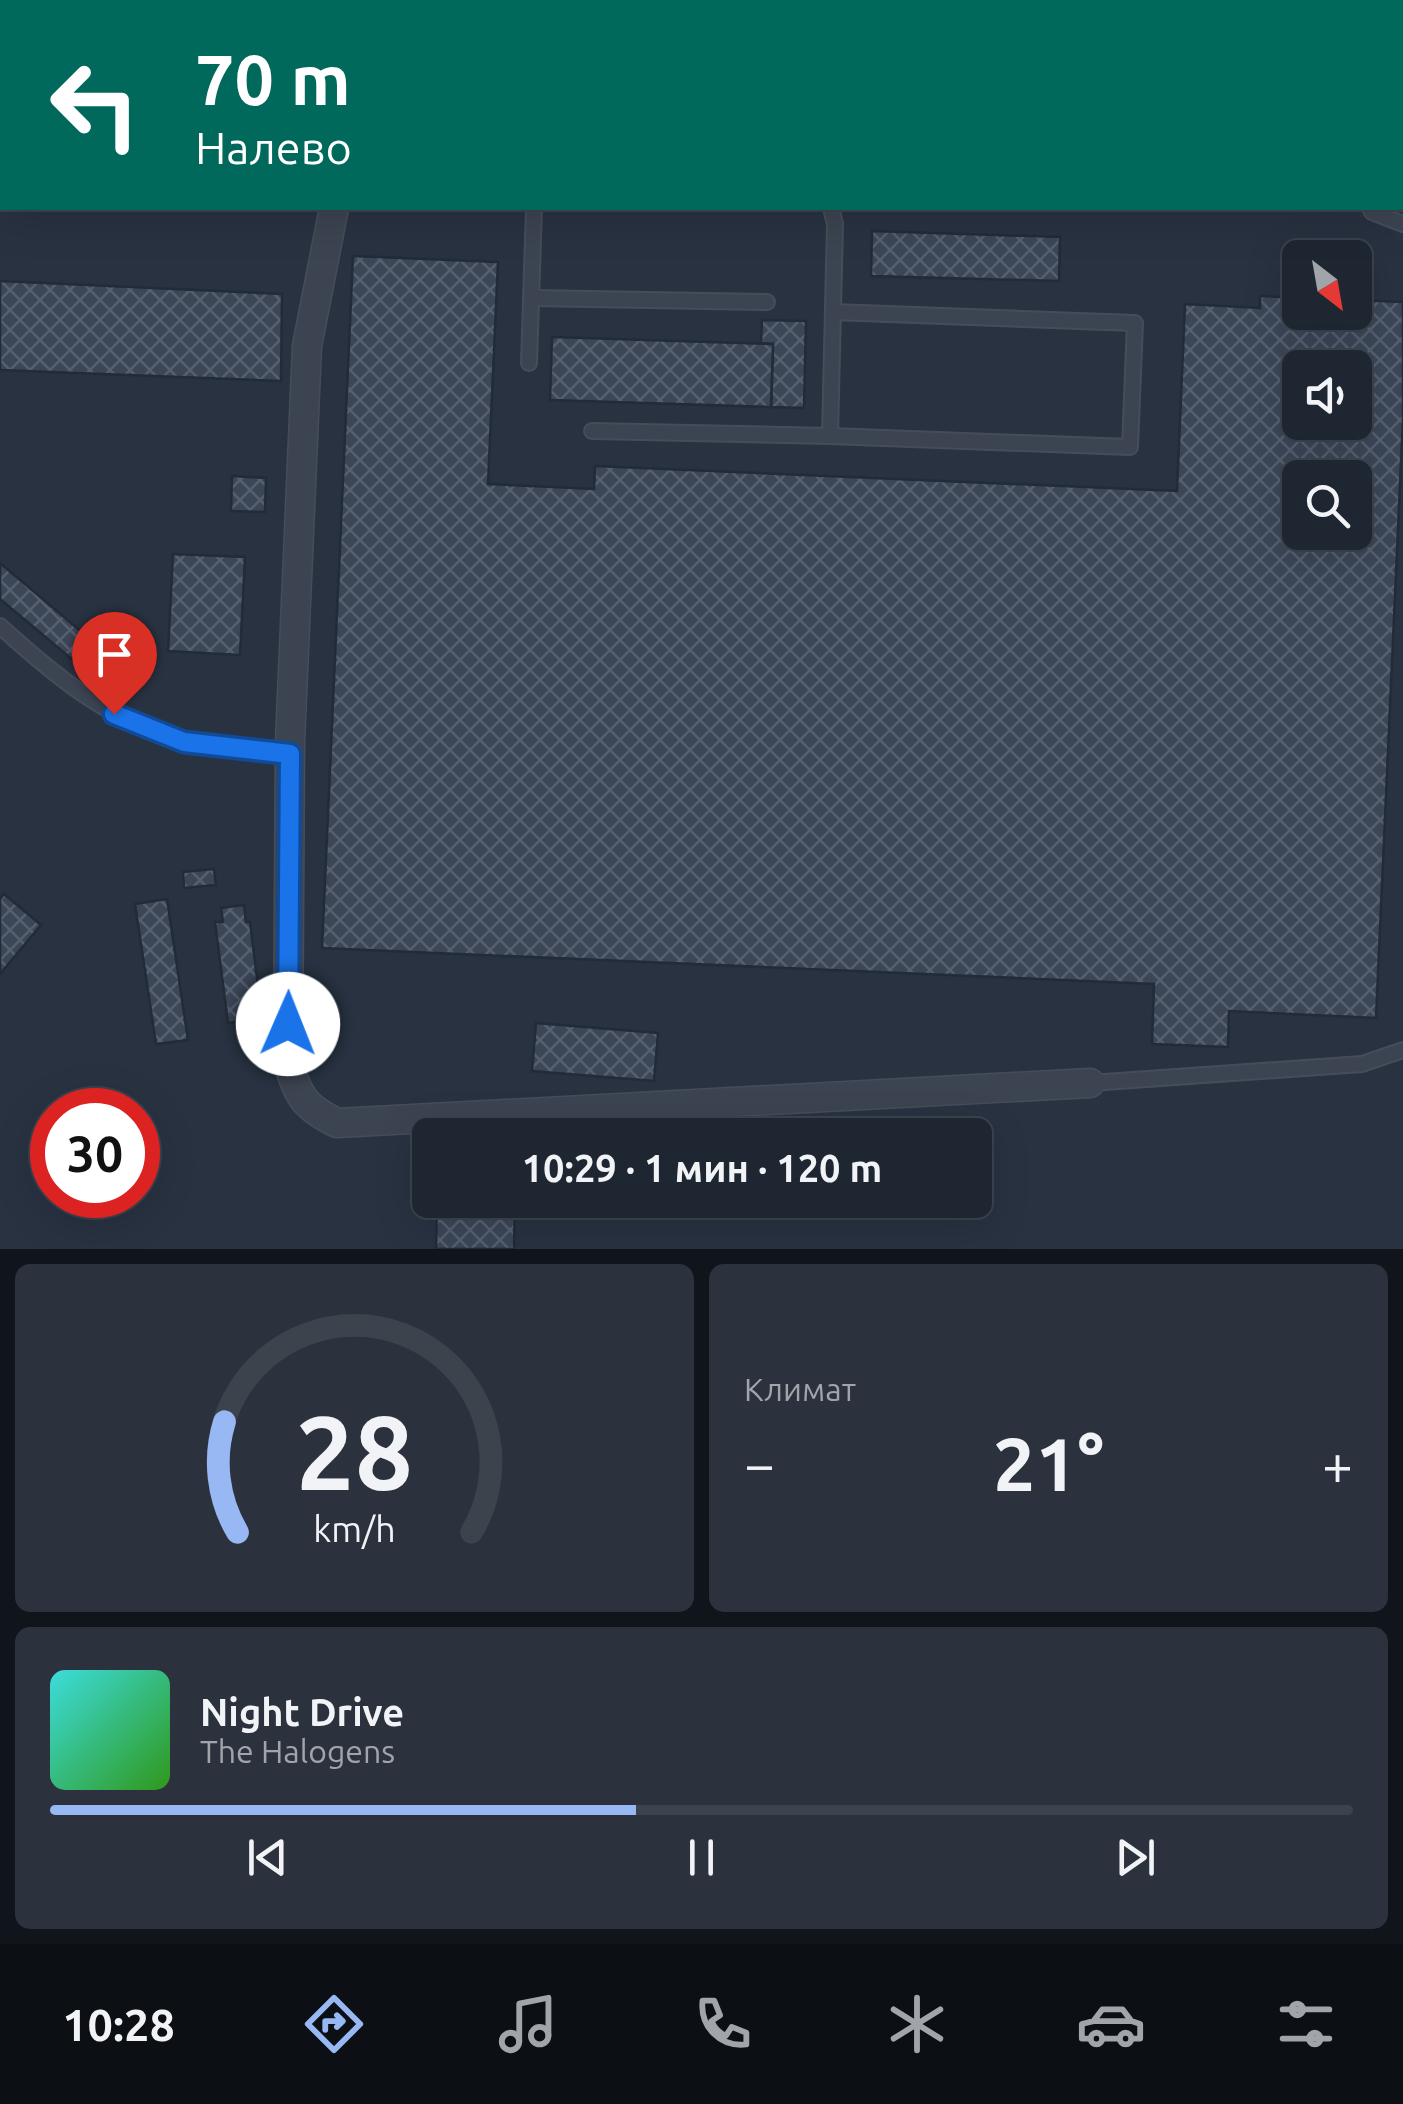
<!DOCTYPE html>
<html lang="ru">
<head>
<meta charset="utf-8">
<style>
	body { margin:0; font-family:Ubuntu,sans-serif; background:#2b323d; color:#f1f3f6; height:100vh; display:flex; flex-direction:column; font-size:38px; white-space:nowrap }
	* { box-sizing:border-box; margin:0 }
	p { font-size:32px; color:#a1a5ab }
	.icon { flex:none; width:55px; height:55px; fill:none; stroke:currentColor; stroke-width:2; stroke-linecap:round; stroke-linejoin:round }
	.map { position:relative; height:1249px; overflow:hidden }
	.drawer { display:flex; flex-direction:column; gap:15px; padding:15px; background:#10151b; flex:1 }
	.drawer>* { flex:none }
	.top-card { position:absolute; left:0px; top:0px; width:1405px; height:210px; box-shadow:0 10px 40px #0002,0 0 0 2px #3c434d; background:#00695c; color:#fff; overflow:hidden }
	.needle { width:65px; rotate:149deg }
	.fabs { position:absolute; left:1282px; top:240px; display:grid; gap:20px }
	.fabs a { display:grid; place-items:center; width:90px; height:90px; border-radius:15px; background:#1e2631; box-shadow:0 10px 40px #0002,0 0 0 2px #3c434d; font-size:50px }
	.speed { position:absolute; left:30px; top:1088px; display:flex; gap:20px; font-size:50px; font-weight:700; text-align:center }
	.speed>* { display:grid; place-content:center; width:130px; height:130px; border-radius:50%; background:#1e2631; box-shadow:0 10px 40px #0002,0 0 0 2px #3c434d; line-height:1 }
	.speed .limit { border:15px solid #d22; background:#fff; color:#111 }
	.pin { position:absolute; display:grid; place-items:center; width:85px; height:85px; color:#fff; margin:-102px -42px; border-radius:50% 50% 50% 0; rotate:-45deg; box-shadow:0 0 10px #0007 }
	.pin .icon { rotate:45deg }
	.me { position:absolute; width:110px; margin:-55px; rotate:1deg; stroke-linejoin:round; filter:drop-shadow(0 0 8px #0008) }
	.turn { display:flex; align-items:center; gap:35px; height:210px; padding:0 30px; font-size:45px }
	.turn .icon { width:130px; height:130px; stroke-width:2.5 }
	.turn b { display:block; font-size:70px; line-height:85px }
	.big { font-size:75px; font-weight:700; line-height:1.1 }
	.drawer .widget { flex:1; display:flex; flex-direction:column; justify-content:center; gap:15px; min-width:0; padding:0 35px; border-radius:15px; background:#2b323d }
	.drawer .dial { align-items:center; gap:0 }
	.dial svg { height:260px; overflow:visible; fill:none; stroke:#3c434d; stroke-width:7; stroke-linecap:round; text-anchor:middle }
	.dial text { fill:#f1f3f6; stroke:none }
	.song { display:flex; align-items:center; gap:30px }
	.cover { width:120px; height:120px; border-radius:15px; background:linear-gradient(135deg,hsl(180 70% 55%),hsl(110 70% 35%)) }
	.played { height:10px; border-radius:5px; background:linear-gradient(90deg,#97b8f3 45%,#3c434d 45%) }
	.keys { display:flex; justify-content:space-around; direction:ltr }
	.heat { display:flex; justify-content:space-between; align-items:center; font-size:55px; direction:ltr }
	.drawer .tiles { flex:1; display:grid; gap:15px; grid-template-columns:1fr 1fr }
	.widget:last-child { grid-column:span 2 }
	.trip { position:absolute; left:412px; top:1118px; width:580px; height:100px; border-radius:15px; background:#1e2631; box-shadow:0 10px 40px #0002,0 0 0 2px #3c434d; font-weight:700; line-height:100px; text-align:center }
	.tab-bar { display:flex; height:160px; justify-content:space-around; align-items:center; background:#0c0f14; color:#a1a5ab }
	.tab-bar .icon { width:70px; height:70px }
	.tab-bar .selected { color:#97b8f3 }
	.tab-bar b { font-size:45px; color:#f1f3f6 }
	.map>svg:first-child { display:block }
	.building { fill:url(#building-cross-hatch); stroke:#232b38; stroke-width:2.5; fill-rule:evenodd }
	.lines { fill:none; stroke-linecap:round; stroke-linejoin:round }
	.service-casing { stroke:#464d5a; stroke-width:18 }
	.minor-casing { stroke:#464d5a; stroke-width:31 }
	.service { stroke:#3c4451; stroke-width:14 }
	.minor { stroke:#3c4451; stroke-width:28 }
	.route-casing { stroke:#114b97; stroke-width:25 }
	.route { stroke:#1a73e8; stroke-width:18 }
</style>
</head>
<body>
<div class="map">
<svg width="1403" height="1249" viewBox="0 0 1403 1249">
	<defs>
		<pattern id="building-cross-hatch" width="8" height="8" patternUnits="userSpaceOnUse" patternTransform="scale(2.5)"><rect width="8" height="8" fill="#3b4657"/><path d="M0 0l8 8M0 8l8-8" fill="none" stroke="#555f6e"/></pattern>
	</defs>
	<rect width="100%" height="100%" fill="#283241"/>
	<g class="building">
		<path d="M872,231L1060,237L1059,281L871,276Z"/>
		<path d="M353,256L498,262L488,484L594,489L595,466L1177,491L1185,304L1260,308V296L1300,298V312H1355V300L1403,302V418L1376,1018L1229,1011L1228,1047L1152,1044L1154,984L322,948ZM1300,368H1355V422H1300ZM1300,478H1355V532H1300Z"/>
		<path d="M0,281L282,294L281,381L0,370Z"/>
		<path d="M762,320L806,321L804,408L771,407L773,344L761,343Z"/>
		<path d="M552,337L773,344L771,407L550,400Z"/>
		<path d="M232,476L266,478L265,512L231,511Z"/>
		<path d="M173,554L245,557L240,655L168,651Z"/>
		<path d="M0,563L109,655L92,676L0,599Z"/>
		<path d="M214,869L216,885L184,888L183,872Z"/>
		<path d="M4,894L41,925L0,974V899Z"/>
		<path d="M167,899L188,1040L156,1044L135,904Z"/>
		<path d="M244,905L246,922H250L262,1019L228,1023L215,922H223L221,908Z"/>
		<path d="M536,1023L658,1033L654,1081L532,1071Z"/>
		<path d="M437,1200H515L514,1249H436Z"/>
	</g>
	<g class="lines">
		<g class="service-casing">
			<g id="service">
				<path d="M817,0V2"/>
				<path d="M1360,2V0"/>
				<path d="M1370,208L1372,212L1403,224"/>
				<path d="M531,298L767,302"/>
				<path d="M529,363L534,208"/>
				<path d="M592,431L830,436L835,224L831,208"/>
				<path d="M830,436L1130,447L1135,323L833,312"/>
				<path d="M0,626C55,676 109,721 182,741C217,751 255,751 290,753"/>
				<path d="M1090,1083L1362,1064L1403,1050"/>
			</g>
		</g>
		<g class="minor-casing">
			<g id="minor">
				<path d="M1049,2L1053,0"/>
				<path d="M334,208L307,346L290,742L288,1063C299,1097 304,1107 337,1123L1090,1083"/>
			</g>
		</g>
		<use href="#service" class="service"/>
		<use href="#minor" class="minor"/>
	</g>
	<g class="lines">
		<g class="route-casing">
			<path id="route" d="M114,714L184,742L290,754L288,1024"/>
		</g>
		<use href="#route" class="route"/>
	</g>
</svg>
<div class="fabs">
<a><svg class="needle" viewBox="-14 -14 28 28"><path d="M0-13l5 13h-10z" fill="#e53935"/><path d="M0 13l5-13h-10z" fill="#a1a5ab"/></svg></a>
<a><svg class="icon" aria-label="sound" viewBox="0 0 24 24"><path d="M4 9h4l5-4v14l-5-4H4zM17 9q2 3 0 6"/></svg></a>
<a><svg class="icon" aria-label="search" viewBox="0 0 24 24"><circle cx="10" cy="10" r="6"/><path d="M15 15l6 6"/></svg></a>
</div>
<div class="speed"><div class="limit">30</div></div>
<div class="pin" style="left:114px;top:714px;background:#d93025"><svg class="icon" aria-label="arrive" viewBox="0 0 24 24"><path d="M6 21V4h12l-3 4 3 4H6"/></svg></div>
<svg class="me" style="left:288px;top:1024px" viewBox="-20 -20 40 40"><circle r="19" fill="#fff"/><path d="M0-13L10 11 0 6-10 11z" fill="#1a73e8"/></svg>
<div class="trip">10:29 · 1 мин · 120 m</div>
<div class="top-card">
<div class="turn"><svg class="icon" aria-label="left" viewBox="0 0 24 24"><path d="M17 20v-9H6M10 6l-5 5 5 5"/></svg><div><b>70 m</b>Налево</div></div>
</div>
</div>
<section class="drawer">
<div class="tiles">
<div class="widget dial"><svg viewBox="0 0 100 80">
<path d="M14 69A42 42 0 1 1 86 69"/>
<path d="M14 69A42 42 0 0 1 10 35" stroke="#97b8f3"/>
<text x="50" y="56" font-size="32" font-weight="700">28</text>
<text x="50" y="72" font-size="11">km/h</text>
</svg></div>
<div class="widget"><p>Климат</p>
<div class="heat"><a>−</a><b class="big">21°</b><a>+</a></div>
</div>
<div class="widget">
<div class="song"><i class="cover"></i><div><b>Night Drive</b><p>The Halogens</p></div></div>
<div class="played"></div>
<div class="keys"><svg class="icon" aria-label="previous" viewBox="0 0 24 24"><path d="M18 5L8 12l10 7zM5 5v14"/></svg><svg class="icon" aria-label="pause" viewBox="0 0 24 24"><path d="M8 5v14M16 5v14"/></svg><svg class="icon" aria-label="next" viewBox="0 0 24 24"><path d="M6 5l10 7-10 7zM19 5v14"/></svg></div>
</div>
</div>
</section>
<nav class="tab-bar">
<b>10:28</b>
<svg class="icon selected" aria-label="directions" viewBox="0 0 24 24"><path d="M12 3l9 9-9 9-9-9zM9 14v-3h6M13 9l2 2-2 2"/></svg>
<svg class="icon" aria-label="music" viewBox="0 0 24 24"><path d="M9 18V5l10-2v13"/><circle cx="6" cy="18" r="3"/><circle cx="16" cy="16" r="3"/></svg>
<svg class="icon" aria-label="phone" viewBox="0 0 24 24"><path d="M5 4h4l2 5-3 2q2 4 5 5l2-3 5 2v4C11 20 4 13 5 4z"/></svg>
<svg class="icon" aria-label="climate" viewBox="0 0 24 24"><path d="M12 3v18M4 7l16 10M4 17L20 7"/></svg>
<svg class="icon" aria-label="car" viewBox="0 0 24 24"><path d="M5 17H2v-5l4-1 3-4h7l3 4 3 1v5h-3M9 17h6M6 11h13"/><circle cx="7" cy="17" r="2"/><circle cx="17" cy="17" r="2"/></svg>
<svg class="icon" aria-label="filters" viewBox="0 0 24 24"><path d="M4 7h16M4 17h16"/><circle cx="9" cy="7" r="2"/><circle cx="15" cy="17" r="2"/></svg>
</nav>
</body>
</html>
